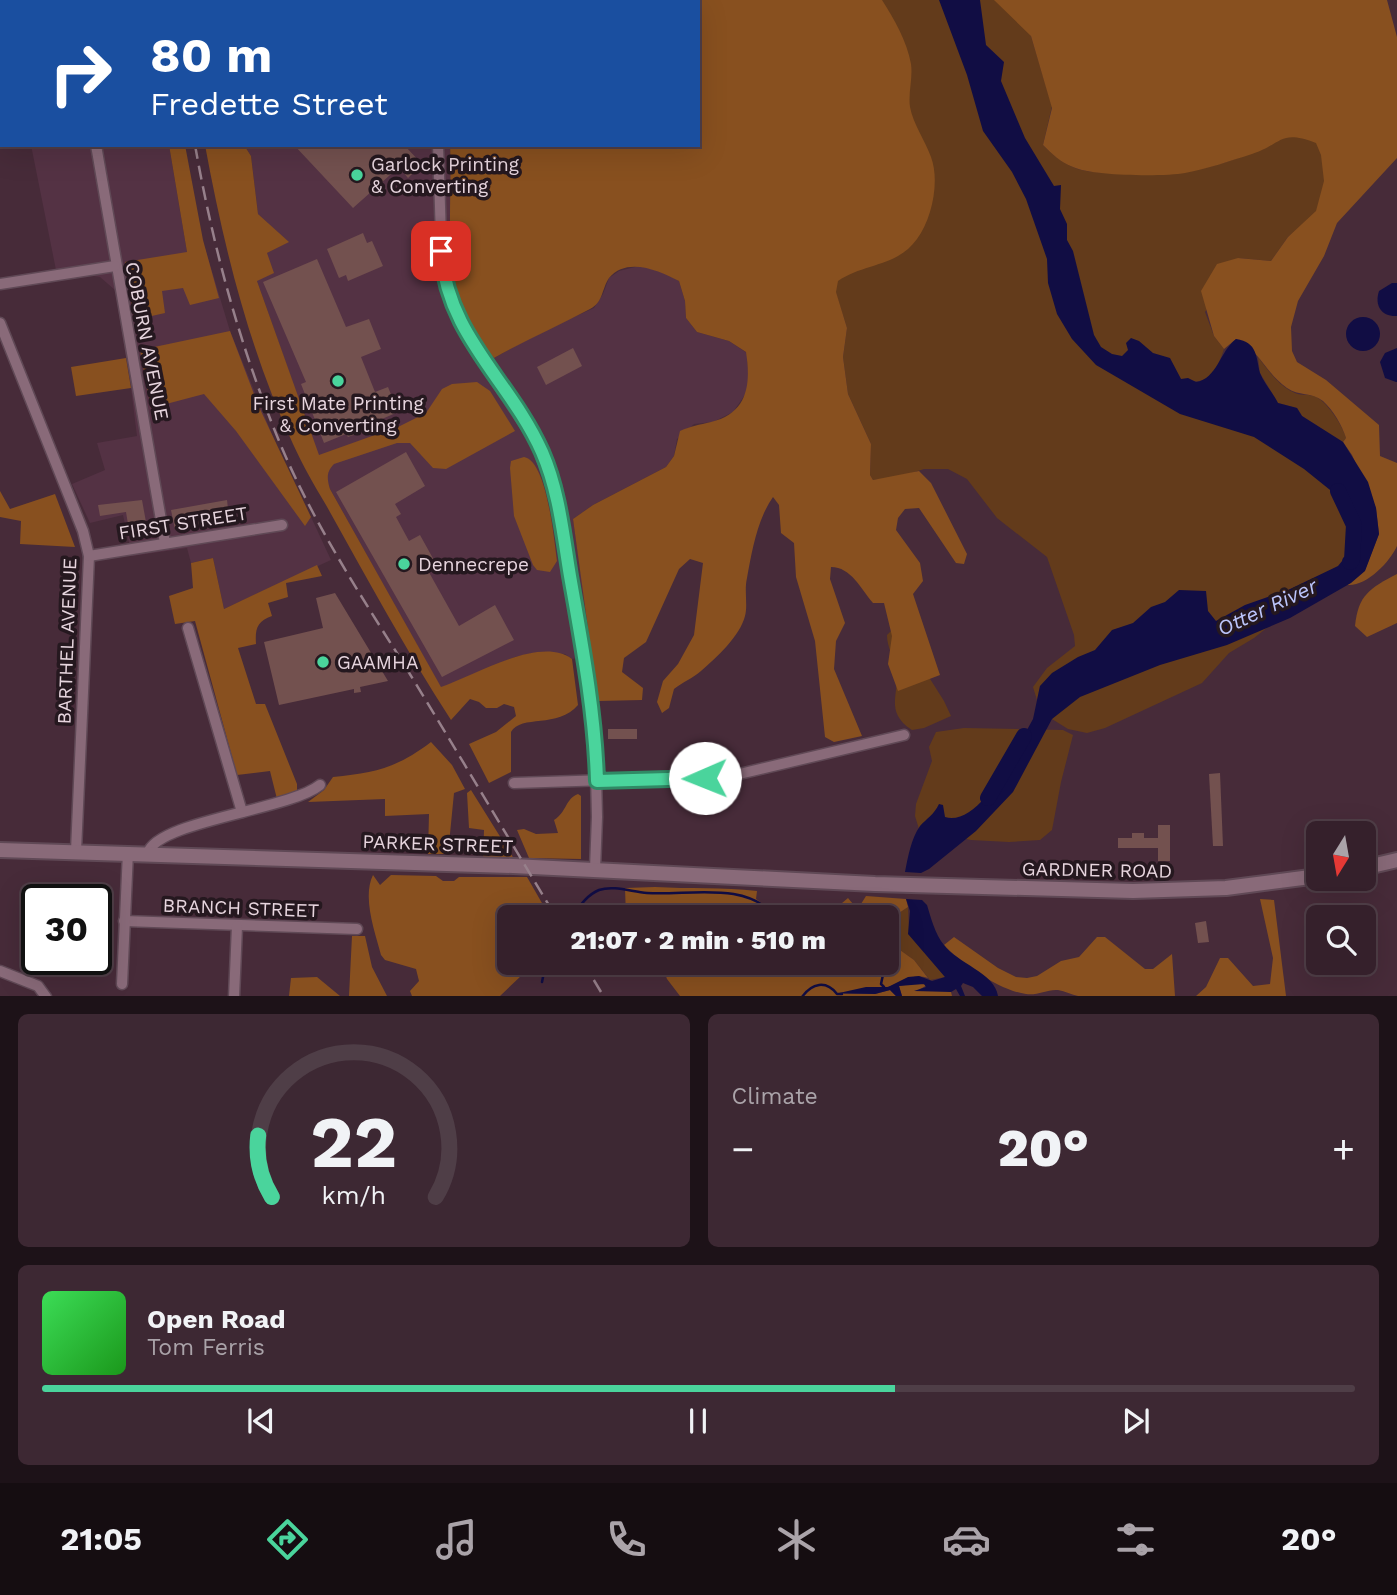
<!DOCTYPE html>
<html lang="en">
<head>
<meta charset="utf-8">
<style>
	body { margin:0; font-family:"Work Sans",sans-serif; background:#3d2833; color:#f1f3f6; height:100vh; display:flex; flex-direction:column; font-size:26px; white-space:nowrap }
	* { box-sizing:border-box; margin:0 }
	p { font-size:23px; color:#aaa3a9 }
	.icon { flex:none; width:38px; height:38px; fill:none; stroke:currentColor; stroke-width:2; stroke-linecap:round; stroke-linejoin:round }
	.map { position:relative; height:996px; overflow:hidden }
	.panel { display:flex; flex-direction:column; gap:18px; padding:18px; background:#1d1218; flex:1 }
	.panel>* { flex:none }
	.banner { position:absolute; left:0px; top:0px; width:700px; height:147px; box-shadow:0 7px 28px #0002,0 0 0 2px #4f3e47; background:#1a4fa0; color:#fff; overflow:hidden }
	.needle { width:46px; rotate:191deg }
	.buttons { position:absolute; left:1306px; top:821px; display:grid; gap:14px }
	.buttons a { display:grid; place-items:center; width:70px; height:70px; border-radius:10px; background:#35202b; box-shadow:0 7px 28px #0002,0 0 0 2px #4f3e47; font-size:35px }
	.speed { position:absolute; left:21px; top:884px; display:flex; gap:14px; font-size:35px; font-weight:700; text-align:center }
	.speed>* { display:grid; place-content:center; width:91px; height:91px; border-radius:50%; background:#35202b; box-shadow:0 7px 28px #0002,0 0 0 2px #4f3e47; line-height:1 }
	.speed .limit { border:4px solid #111; border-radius:10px; background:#fff; color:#111 }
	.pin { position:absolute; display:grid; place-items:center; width:60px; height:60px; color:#fff; margin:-30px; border-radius:14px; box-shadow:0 4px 10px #0006 }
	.me { position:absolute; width:77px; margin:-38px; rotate:269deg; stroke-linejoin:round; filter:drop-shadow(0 0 5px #0008) }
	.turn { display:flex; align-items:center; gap:24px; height:147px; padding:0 35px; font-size:32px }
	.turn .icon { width:91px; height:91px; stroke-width:2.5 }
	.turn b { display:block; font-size:49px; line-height:60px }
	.big { font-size:52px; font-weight:800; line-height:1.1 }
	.panel .widget { flex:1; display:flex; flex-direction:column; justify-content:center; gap:10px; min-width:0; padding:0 24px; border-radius:10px; background:#3d2833 }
	.panel .dial { align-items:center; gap:0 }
	.dial svg { height:182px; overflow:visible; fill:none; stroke:#4f3e47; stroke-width:7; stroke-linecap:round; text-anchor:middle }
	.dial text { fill:#f1f3f6; stroke:none }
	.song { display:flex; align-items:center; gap:21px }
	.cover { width:84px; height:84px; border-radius:10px; background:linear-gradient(135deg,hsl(130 70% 55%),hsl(120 70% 35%)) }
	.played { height:7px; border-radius:4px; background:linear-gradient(90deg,#4ad49c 65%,#4f3e47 65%) }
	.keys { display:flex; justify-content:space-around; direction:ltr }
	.heat { display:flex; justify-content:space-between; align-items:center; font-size:38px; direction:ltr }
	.panel .tiles { flex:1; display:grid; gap:18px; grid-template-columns:1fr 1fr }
	.widget:last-child { grid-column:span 2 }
	.trip { position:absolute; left:497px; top:905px; width:402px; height:70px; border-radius:10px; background:#35202b; box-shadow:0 7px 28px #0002,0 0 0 2px #4f3e47; font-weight:800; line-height:70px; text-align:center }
	.tab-bar { display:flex; height:112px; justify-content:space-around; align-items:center; background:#150d11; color:#aaa3a9 }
	.tab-bar .icon { width:49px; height:49px }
	.tab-bar .active { color:#4ad49c }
	.tab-bar b { font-size:32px; color:#f1f3f6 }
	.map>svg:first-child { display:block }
	.built { fill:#543244 }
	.green { fill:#633b1b }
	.forest { fill:#88501f }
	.water { fill:#110d44 }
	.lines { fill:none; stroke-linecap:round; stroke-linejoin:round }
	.stream { stroke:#110d44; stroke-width:2.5 }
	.river { stroke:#110d44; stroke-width:16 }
	.building { fill:#73514f }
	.street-casing { stroke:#604956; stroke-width:13 }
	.secondary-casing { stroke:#604956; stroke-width:18 }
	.street { stroke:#896a79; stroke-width:10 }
	.secondary { stroke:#896a79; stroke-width:14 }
	.rail { stroke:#97808b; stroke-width:2.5; stroke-dasharray:14 7; stroke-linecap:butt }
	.route-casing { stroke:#308a65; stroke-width:18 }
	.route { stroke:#4ad49c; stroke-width:12 }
	.poi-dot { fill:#4ad49c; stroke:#25181f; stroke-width:2.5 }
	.labels { text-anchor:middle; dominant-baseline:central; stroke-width:7; stroke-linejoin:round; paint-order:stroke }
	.poi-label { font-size:19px; fill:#e7d5de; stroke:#25181f; text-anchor:start }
	.street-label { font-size:19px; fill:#e7d5de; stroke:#25181f }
	.water-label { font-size:21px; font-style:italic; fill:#bbc4fa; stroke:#25181f }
</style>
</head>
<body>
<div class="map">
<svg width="1397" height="997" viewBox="0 0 1397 997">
	<rect width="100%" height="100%" fill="#472b39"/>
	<g class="built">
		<path d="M31,145H169L187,252L205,248L230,331L282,459L305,525L311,517L331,560L224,609L213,558L191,563L187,548L132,556L123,515L90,523L72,484L105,470L97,443L137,436L131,388L115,290L100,277L88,275L58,280Z"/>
		<path d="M244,145H450L452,212L494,358L540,332L594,308L603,294L609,278L619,271L639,266L660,271L679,281L685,301L686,318L697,332L729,341L747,353L749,389L733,412L713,422L694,424L677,439L674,456L666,467L593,505L573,519L593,655L572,659L565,654L534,653L515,657L441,688L330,489L257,281L267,253L288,242L258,214L251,156Z"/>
	</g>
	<g class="green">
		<path d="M743,0H1013L1031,36L1052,106L1043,145C1052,154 1061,162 1073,167C1085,173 1102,172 1115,173C1175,177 1228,169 1280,138L1290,98L1363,173L1288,237L1271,261L1238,258L1205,312L1214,336L1224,349C1220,361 1213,380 1199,381C1193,382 1187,379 1181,379L1172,363L1160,372L1229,411L1336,486L1354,521L1356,535L1352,560L1254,638L1229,653L1202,683L1105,728L1087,733L1068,729L1052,719L1067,664L1040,686L1037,700L1033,687L1047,668L1075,646L1074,635L1047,557L997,518L967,479L948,469H924L899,477L873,480L870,475L871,444L848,394L843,357L847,328Z"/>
		<path d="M1258,357C1267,369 1279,386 1293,392C1299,396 1307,394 1314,396C1326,400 1343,426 1346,438L1343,442L1302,416L1297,408L1278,403L1260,373Z"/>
		<path d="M891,631L901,633L944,701L951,716L924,728L912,730C883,711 901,693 896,668C894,657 887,648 887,635Z"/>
		<path d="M964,728L1063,730L1073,735L1061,782L1052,830L1040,840L1009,842L971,840L919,829L915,816L916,804L932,761L929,747L936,732Z"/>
		<path d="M908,907L909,934L945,977L930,980L914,960L893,945L887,937V921Z"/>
	</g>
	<g class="forest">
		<path d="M356,0H882C894,19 907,41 911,64C913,78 908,93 910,107C913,124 925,140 931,157C940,181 932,219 917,239C897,267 864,263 838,281L836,292L847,328L843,357L848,394L871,444L870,475L873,480L919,471L931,483L967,554L964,564L956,563L919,508L905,509L898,518L896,530L920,563L923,581L913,594L940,675L898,691L888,664L892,636L884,603H873C861,589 851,567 831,567L830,579L845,623L836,641L834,669L862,736L834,742L825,737L815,641L796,577L794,543L781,533L779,505L773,497C757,520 752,551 747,578C744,591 748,605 745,616C740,636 716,658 701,671C693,678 683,682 674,689L669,708L662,713L657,702L663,681L678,664L694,635L703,563L690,559L679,569L646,642L624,658L622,672L643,688L642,700L598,701L573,519L593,505L666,467L674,456L680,431C691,426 699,425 711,422C748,413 751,384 746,352L729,341L697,332L686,318L685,301L679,281C660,271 627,256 609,278C602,288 603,303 590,309C558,326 526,340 494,358C486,349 476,339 470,328C441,273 453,205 450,145H698V2Z"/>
		<path d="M994,0H1387L1397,37V158L1337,223L1324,256L1298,301L1291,327L1292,351L1297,362L1326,380L1379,425L1380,456L1397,463V546C1390,562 1366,587 1347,585L1365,570L1379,534L1376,508L1352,455L1343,442L1346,438C1342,425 1333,410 1323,401C1312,392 1298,396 1287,388C1266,374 1259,349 1236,339L1224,349L1214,336L1201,291L1217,264L1238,258L1271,261L1288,237L1316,211L1324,181L1321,155L1316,143C1279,129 1283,144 1252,154C1230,161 1207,169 1185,173C1163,177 1092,176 1073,167C1060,162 1052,154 1043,145L1052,108L1031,36Z"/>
		<path d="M169,145H185L203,240L219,298L190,305L183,288L162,291L165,313L134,320L125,262L187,252Z"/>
		<path d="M205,145H244L251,156L258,214L289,242L267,253L274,273L257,281L319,455L400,426L426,413L442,389L452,384L477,382L490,391L515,431L446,469L433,468L410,443H397L334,464C326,472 327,479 330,489L441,687C474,676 540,635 572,659L578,705C558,729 521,714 511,732V772L489,783L469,744L496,732L516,716L514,707L504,704L497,708H486L479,702L470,699L451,720C405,649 367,578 326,505C314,485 303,466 293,444C249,349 224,248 205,145Z"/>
		<path d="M230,331L259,407L311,517L305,526L236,431L204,394L151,408L140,350Z"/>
		<path d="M126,358L131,388L76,396L71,367Z"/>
		<path d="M524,457C547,461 554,539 557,561L550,572L537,570L533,565L514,516L510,468L511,461Z"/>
		<path d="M0,491L10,509L55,494L75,547L20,544L21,521L0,517Z"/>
		<path d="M213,558L224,609L317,565L322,576L286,583L288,597L268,603L272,616C257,621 255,629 256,644L238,648L256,704H265L297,784V792L277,799L270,771L237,775L195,621L175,624L169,596L193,588L191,563Z"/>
		<path d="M1397,574V623L1367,637L1355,626C1358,595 1370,588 1397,574Z"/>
		<path d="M431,742L452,765L465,789L454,793L448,854H428L429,814L385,816V799L308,802L324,790L333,777C374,773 397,768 431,742Z"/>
		<path d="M471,790L514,859H483L484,830L469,828L467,793Z"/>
		<path d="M578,794L581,796V859L529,858L517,830L524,829L536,834L558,833L554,820C567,812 565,799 578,794Z"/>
		<path d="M373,875L380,885L391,875L436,876L443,881H454L459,877H527L550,917H509V962L538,963L533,977L522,975L500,996H412L410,991L419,981L416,969L385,960L381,955C375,932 362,897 373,875Z"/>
		<path d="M655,887C690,889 722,887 757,891L756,899L782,917H626L625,888Z"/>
		<path d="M866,896L906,899L908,907L887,921V917H841L835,909L848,898L853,904H861Z"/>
		<path d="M1260,899L1274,900L1286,996H1196L1206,987L1220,958H1228L1253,986L1270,984L1273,958Z"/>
		<path d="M352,936H365L372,967L387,996H349Z"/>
		<path d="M887,937L893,945L914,960L928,978C912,973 905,981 891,986C875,991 857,988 841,994H875L890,990L896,996H680L667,979L661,963L887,962Z"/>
		<path d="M954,937L998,968L1016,977L1027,978L1037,976L1061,961L1079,957L1097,937H1105L1145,969H1153L1172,954L1175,996C1146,996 1105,997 1078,996C1072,995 1065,991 1058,990C1047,989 1037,996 1026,994C1000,991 961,963 944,945Z"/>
		<path d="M317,977L340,996H289L291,978Z"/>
		<path d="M916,983L927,985L917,991H947L951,992L952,996H902L899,986Z"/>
	</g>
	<g class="water">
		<path d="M939,0H980L986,45L1004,62L1001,81L1025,138L1054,186L1061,185L1060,209L1067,224V240L1073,251L1094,335L1101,347L1112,354L1122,356L1128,350L1126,343L1131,338L1139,341L1153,353L1170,358L1181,379L1188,378L1196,382C1217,379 1220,351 1236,339C1258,342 1256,358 1260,373C1264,383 1273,393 1278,403L1297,408L1302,416L1343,442L1368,482L1376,508L1379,534L1365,571L1351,583L1290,618L1227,645L1160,665L1080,697L1052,719L1013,792L976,831L929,869L921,873L905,872C908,857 911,839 920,826C926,819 934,815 939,804L943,805L945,817C972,826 1003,776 1014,756L1010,746L1022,739L1033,719L1040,686L1052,673L1078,657L1095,650L1112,630L1133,623L1151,607L1165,602L1179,590L1206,591L1208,611L1216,621L1245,605L1288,590L1338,566L1351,550L1356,535L1354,521L1340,498L1304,469L1254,437L1180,414L1096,365L1072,339L1057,314L1048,283L1047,259L1026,199L1012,172L983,131L967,75Z"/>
		<path d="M1392,283H1397V316C1382,317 1374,306 1379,291Z"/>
		<circle cx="1363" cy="334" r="17"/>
		<path d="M1397,348V382H1396L1385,378L1380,362L1385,353Z"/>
		<path d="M906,899L922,900L927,905C931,918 935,934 944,945C957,963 995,973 998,996H982L973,987L963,983L961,986L965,996H960L956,989L951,992L914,991L926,987L924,984L899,986L902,996H896L890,990L875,994L839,993L866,987H888L908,977L919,976L932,981L945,977L908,934L910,911Z"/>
	</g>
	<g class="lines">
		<g class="stream">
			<path d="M573,917C579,906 587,895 599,890C614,885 632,892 647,893C688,896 746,880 776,917"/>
			<path d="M840,962H851"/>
			<path d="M863,962L877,964L884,970L881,984L884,987"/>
			<path d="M542,982L546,962"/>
			<path d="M802,997C812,983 826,980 837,994H842"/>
		</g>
		<g class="river">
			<path d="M1338,491L1354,525L1352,560L1350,562"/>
			<path d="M988,798L1024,736"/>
		</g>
	</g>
	<g class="building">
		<path d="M294,145H404L422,164L408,178L399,167L353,208Z"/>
		<path d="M363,233L367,243L372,241L383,266L348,281L346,275L339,278L327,249Z"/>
		<path d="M317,259L346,327L369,319L381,349L361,357L375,392L388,387L398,412L382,419L384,423L374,427L372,423L354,430L356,434L348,437L346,434L324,443L301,384L306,382L263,282Z"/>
		<path d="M573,348L582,366L546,385L537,367Z"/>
		<path d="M406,452L425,486L395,504L401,514L396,517L409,541L420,535L435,562L426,567L459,626L495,605L514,640L442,677L336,492Z"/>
		<path d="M142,500L148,533L130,536L126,512L100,516L98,505Z"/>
		<path d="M227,500L229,517L175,530L171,510Z"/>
		<path d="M335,593L388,681L360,687L361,692L354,693V689L279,705L264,642L323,628L316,598Z"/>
		<rect x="608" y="729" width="29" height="10"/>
		<path d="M1220,773L1223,846H1213L1209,774Z"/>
		<path d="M1158,825H1170V861H1158V848H1118V838H1132V833H1144V838H1158Z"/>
		<path d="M1206,921L1209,942L1198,943L1195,923Z"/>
	</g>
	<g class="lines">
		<g class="street-casing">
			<g id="street">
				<path d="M338,0L340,2"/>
				<path d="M0,61H2"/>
				<path d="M96,145L165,543"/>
				<path d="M438,145L442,268L449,296L468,339L536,441L556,496L595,732L597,817L595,869"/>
				<path d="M0,284L115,266"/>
				<path d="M0,323L83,531L89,556L76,851"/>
				<path d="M89,556L282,525"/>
				<path d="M188,628L242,812"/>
				<path d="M514,783L731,776L904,735"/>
				<path d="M148,853C157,821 289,810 320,785"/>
				<path d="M124,921L357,929"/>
				<path d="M0,971L38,986L46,997"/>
				<path d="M122,984L128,852"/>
				<path d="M234,997L237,926"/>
			</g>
		</g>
		<g class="secondary-casing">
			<g id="secondary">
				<path d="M0,850L513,866L875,884L1133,891L1226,888L1318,876"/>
				<path d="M1363,868L1397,860"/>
			</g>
		</g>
		<use href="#street" class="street"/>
		<use href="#secondary" class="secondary"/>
		<g class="rail">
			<path d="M168,0V2"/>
			<path d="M195,145C214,252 242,355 285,455C316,526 359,593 400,658C453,744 504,831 556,917"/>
			<path d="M583,962L604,997"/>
		</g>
	</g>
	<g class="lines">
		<g class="route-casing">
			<path id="route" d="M441,251C447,336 510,380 542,452C559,491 563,534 570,576C582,644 595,712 597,781L705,778"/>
		</g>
		<use href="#route" class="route"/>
	</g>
	<g class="poi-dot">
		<circle cx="357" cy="175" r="7"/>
		<circle cx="338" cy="381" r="7"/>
		<circle cx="404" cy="564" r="7"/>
		<circle cx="323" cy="662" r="7"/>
	</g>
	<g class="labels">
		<g class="poi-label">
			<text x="371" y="164">Garlock Printing<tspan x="371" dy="22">&amp; Converting</tspan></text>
			<text x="338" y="403" text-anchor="middle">First Mate Printing<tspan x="338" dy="22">&amp; Converting</tspan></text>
			<text x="418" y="564">Dennecrepe</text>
			<text x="337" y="662">GAAMHA</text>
		</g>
		<g class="street-label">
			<text transform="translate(147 341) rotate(79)">COBURN AVENUE</text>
			<text transform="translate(183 523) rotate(-9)">FIRST STREET</text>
			<text transform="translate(67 641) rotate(-88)">BARTHEL AVENUE</text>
			<text transform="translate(438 844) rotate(2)">PARKER STREET</text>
			<text transform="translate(1097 870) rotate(1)">GARDNER ROAD</text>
			<text transform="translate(241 908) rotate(2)">BRANCH STREET</text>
		</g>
		<g class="water-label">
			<text transform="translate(1267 607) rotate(-25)">Otter River</text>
		</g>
	</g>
</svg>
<div class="buttons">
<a><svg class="needle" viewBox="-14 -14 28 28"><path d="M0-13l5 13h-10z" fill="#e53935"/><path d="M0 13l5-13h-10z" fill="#aaa3a9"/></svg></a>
<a><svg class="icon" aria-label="search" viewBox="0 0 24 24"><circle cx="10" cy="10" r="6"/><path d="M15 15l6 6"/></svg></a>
</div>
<div class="speed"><div class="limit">30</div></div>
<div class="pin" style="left:441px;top:251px;background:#d93025"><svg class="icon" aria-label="arrive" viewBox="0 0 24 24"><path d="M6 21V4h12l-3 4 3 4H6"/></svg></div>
<svg class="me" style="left:705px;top:778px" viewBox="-20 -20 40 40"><circle r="19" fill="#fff"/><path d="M0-13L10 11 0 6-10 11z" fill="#4ad49c"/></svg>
<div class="trip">21:07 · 2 min · 510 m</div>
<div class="banner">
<div class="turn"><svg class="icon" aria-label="right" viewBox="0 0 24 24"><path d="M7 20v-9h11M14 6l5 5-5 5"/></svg><div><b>80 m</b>Fredette Street</div></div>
</div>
</div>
<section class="panel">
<div class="tiles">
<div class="widget dial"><svg viewBox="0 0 100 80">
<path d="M14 69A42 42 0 1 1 86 69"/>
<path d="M14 69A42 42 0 0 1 8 42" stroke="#4ad49c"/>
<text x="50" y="56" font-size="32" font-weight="700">22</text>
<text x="50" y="72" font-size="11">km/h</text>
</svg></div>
<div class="widget"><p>Climate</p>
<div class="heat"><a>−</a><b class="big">20°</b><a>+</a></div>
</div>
<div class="widget">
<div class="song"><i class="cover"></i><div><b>Open Road</b><p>Tom Ferris</p></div></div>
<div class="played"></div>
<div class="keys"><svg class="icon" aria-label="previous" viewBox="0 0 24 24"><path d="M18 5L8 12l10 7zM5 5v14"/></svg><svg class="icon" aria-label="pause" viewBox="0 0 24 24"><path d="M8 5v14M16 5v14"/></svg><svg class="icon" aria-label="next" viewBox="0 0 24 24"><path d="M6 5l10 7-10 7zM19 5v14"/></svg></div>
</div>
</div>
</section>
<nav class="tab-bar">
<b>21:05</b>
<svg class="icon active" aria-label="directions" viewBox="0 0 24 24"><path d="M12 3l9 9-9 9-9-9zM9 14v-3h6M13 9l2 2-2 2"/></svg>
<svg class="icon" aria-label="music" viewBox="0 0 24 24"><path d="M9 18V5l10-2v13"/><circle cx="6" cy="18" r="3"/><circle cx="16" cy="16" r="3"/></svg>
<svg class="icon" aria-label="phone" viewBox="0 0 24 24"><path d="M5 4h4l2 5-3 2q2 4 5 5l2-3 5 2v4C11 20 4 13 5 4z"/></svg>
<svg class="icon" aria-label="climate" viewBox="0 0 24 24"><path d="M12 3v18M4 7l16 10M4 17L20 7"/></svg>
<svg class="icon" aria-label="car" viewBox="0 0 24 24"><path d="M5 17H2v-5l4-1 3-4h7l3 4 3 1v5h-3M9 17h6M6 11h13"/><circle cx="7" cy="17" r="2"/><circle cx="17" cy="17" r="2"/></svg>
<svg class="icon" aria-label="filters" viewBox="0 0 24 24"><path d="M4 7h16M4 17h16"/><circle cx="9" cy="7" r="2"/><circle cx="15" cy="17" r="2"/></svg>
<b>20°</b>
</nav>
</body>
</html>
